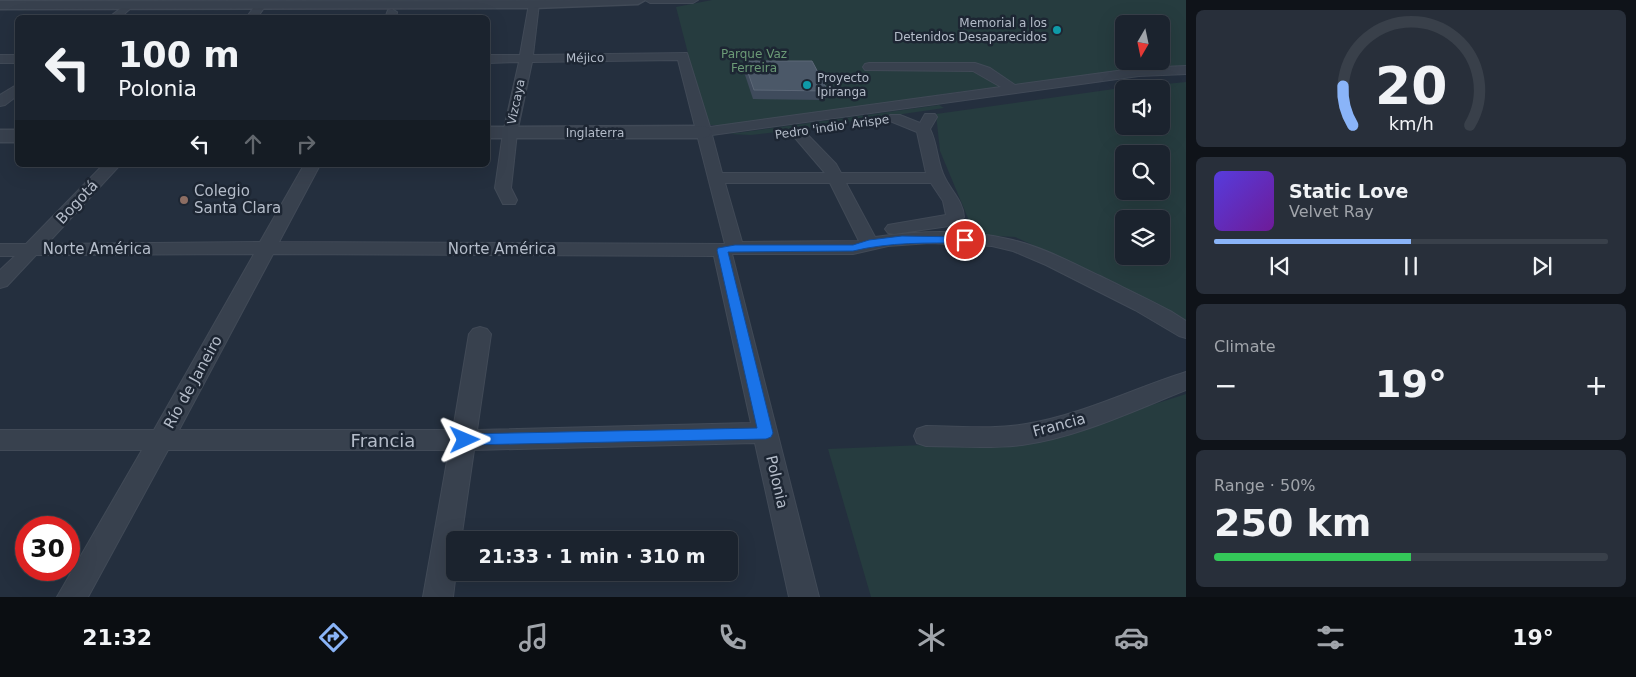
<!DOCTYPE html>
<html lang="en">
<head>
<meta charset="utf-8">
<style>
	body { margin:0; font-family:"DejaVu Sans",sans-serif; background:#282f3a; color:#f1f3f6; height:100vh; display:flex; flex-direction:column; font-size:19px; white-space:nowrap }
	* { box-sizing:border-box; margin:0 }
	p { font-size:16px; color:#a0a4aa }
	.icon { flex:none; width:28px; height:28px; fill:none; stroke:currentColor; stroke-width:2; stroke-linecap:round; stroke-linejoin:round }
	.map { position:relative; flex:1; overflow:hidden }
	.sheet { display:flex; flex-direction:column; gap:10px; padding:10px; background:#0f1319; width:450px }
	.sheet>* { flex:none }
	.hud { position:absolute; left:15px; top:15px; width:475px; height:152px; border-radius:8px; box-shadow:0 5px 20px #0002,0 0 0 1px #39404a; background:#1b232e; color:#f1f3f6; overflow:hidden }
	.needle { width:32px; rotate:189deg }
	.controls { position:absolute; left:1115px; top:15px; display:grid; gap:10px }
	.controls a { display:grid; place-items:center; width:55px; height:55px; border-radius:8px; background:#1b232e; box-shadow:0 5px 20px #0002,0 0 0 1px #39404a; font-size:25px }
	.speed { position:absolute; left:15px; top:516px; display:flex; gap:10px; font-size:25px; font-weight:700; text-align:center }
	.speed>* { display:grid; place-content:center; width:65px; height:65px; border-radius:50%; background:#1b232e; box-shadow:0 5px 20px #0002,0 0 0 1px #39404a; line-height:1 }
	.speed .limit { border:8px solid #d22; background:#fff; color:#111 }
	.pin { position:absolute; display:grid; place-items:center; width:42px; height:42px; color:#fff; margin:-21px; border:2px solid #fff; border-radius:50%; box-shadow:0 1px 5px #0007 }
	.me { position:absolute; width:55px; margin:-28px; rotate:89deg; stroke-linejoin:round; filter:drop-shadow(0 0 4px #0008) }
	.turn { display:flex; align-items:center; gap:18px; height:105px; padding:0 20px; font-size:22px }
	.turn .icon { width:65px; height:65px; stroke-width:2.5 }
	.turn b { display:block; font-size:35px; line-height:42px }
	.lanes { display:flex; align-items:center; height:48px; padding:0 20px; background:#0003; justify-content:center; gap:25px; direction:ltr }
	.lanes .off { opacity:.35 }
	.big { font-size:38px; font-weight:800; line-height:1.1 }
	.sheet .widget { flex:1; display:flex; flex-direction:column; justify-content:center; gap:8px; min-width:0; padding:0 18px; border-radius:8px; background:#282f3a }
	.sheet .dial { align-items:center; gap:0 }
	.dial svg { height:130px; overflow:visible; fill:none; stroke:#39404a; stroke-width:7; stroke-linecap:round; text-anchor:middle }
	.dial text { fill:#f1f3f6; stroke:none }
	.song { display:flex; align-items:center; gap:15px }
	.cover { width:60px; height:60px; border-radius:8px; background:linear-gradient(135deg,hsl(250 70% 55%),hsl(280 70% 35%)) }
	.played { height:5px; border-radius:2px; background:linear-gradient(90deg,#8ab4f8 50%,#39404a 50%) }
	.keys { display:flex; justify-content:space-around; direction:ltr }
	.heat { display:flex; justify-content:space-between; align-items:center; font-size:28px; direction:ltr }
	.charge { height:8px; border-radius:4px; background:linear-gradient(90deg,#34c759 50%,#39404a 0) }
	.trip { position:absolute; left:446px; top:531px; width:292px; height:50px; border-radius:8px; background:#1b232e; box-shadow:0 5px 20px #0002,0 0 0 1px #39404a; font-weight:800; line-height:50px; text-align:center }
	.tabs { display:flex; height:80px; justify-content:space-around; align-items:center; background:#0b0e12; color:#a0a4aa }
	.tabs .icon { width:35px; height:35px }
	.tabs .on { color:#8ab4f8 }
	.tabs b { font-size:22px; color:#f1f3f6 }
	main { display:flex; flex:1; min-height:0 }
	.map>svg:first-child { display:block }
	.green { fill:#263c3f; fill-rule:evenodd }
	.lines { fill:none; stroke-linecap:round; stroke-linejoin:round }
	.minor-casing { stroke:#414a57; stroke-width:2 }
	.tertiary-casing { stroke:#414a57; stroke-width:3 }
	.minor { fill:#38414e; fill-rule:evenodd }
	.tertiary { fill:#38414e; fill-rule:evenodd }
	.wall { fill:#3f4b5c }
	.building { fill:#4b5868; stroke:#5c6777 }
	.route { fill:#1a73e8; stroke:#114b97 }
	.culture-dot { fill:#0f9aa8; stroke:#1d2633; stroke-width:2 }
	.education-dot { fill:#8d6e63; stroke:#1d2633; stroke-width:2 }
	.labels { text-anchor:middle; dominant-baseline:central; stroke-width:5; stroke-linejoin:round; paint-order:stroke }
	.far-poi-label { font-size:12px; fill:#b4bcc9; stroke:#1d2633; text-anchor:end }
	.far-park-label { font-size:12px; fill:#6b9a76; stroke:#1d2633 }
	.far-street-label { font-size:12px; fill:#b4bcc9; stroke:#1d2633 }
	.poi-label { font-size:15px; fill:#b4bcc9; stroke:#1d2633; text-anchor:start }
	.street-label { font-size:15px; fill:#b4bcc9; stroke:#1d2633 }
	.near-street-label { font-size:18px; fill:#b4bcc9; stroke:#1d2633 }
</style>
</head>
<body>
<main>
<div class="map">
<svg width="1186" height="597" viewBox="0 0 1186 597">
	<rect width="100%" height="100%" fill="#242f3e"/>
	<g class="green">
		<path d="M712,0H1186V69L966,91L724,126L710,125L706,123L676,7ZM1124,24H1161V61H1124Z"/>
		<path d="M1186,82V322L1102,276L1015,237L975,235L940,151L936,114L1114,89ZM1124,89H1161V126H1124ZM1124,154H1161V191H1124ZM1124,219H1161V256H1124Z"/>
		<path d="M939,105L944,108L786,131L751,135L729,134Z"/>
		<path d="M1186,394V597H871L828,449L1042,440Z"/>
	</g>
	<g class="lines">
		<g class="minor-casing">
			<g id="minor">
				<path d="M645,0H698L693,3H650Z"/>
				<path d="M534,1L539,4L533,55L687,53L710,127L1001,87L973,71L865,70L863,67L865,64L869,63H975L990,68L1015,85L1139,68L1186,66V74L1139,76L712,135L722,173H825L790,132L792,129H802L836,164L841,173H926L917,132L890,121L888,118L890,115H900L920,123L925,114H935L937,117L930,129C938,145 937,163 945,178C952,192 963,201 964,217L955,225L949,226L894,234L888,233L885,229L888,225L946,215L943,201L931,183H846L875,237C918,231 965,229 1008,239C1041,246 1070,262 1100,276C1124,288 1148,299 1172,312L1186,321V338L1179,336L1135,310L1046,265L1013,251L992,246L930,243L888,246L853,254H732L819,597H789L755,443L474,450L461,540H455L456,572L453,597H423L449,450H168L88,597H57L142,450H0V430H154L254,254L36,255L7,286L0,288V270L15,256H0V244H26L103,165H120L47,244L260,242L304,165H320L279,242L725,244L678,60L532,62L517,133L511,188L517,200L515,204H503L495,188L503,133L519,62L488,63V55H520L529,4ZM725,183H830L859,241L742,242ZM273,254L714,256L751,423L477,430L491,334L487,329L480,327L473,329L469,334L453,430H179Z"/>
				<path d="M129,2L134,5L120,18H108Z"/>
				<path d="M261,2L266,5L257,18H246L257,3Z"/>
				<path d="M392,9L397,12L396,18H385L388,10Z"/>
				<rect x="0" y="55" width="18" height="8"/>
				<path d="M18,84V95L5,105L0,106V95Z"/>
				<path d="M1186,372V390C1133,411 1079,437 1022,445C990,449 958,446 926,446L917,443L914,436L917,429L926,426C959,426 993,430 1026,424C1082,415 1132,389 1186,372Z"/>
			</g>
		</g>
		<g class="tertiary-casing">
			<g id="tertiary">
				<path d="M645,0L638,4L534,8L0,9V1Z"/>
				<path d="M703,126L709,128L712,132L709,136L703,138H488V127Z"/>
				<rect x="0" y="130" width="18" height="12"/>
			</g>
		</g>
		<use href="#minor" class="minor"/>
		<use href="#tertiary" class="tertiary"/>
	</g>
	<path class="wall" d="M744,61L828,91L825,100L753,99L743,69Z"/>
	<path class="building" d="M744,61H812L828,91L754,90Z"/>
	<path class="route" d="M902,236L965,237L970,240L965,243C927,243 890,242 853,251L728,252L773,433L771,437L766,439L465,445L460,444L458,440L460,436L465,434L757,428L717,250L718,248L735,245H853L869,240Z"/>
	<g class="culture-dot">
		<circle cx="1057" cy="30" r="5"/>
		<circle cx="807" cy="85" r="5"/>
	</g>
	<circle class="education-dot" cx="184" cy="200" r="5"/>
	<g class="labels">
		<g class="far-poi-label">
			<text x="1047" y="23">Memorial a los<tspan x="1047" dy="14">Detenidos Desaparecidos</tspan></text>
			<text x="817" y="78" text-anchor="start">Proyecto<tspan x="817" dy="14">Ipiranga</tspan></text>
		</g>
		<g class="far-park-label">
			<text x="754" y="54">Parque Vaz<tspan x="754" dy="14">Ferreira</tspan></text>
		</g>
		<g class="far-street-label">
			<text transform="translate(585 58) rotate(-1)">Méjico</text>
			<text transform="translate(516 102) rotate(-78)">Vizcaya</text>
			<text transform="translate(832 127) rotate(-8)">Pedro 'indio' Arispe</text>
			<text x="595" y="133">Inglaterra</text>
		</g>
		<g class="poi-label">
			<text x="194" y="191">Colegio<tspan x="194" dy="17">Santa Clara</tspan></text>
		</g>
		<g class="street-label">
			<text transform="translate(77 202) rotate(-47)">Bogotá</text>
			<text x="97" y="249">Norte América</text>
			<text x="502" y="249">Norte América</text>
			<text transform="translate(193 382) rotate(-61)">Río de Janeiro</text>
			<text transform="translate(1059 425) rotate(-15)">Francia</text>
			<text transform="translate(777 482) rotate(77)">Polonia</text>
		</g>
		<g class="near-street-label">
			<text x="383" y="440">Francia</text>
		</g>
	</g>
</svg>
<div class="controls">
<a><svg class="needle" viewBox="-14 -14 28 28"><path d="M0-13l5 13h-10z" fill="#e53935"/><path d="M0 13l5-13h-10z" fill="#a0a4aa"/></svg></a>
<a><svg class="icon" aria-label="sound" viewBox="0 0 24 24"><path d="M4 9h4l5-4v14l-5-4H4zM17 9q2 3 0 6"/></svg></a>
<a><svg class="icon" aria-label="search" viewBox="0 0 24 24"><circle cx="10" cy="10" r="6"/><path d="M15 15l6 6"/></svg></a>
<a><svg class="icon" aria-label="layers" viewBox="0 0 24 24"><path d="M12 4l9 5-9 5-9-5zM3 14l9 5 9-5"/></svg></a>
</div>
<div class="speed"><div class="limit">30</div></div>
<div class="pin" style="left:965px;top:240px;background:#d93025"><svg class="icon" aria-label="arrive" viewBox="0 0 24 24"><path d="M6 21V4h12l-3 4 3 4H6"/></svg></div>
<svg class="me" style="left:465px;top:440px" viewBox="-20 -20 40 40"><path d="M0-17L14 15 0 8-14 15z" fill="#1a73e8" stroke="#fff" stroke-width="4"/></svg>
<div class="trip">21:33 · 1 min · 310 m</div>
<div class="hud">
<div class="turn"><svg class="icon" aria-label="left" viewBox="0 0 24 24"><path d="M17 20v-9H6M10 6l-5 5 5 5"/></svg><div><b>100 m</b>Polonia</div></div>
<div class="lanes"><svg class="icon" aria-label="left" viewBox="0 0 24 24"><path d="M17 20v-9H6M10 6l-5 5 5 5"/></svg><svg class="icon off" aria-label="ahead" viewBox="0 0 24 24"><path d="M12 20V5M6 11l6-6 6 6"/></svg><svg class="icon off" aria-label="right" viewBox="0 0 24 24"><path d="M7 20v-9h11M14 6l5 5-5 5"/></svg></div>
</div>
</div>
<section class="sheet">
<div class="widget dial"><svg viewBox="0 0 100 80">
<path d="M14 69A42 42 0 1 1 86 69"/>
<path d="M14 69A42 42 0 0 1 8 45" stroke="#8ab4f8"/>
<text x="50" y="56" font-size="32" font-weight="700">20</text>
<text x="50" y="72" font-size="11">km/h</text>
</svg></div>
<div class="widget">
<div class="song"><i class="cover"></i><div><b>Static Love</b><p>Velvet Ray</p></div></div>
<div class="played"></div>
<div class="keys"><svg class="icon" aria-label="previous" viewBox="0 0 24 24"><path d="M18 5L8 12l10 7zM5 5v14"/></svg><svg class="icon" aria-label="pause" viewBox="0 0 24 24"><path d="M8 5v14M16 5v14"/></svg><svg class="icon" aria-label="next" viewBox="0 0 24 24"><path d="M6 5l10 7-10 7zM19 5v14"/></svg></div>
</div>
<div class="widget"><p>Climate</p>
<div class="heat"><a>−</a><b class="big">19°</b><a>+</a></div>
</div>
<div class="widget"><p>Range · 50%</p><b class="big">250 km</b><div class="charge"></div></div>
</section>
</main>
<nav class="tabs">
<b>21:32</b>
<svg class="icon on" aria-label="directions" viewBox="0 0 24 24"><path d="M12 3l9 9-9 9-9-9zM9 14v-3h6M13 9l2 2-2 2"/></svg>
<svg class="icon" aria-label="music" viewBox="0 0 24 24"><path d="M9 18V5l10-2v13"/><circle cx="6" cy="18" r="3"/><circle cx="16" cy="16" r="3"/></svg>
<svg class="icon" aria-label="phone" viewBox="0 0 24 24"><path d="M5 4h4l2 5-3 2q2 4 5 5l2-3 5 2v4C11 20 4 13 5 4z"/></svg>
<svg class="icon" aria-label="climate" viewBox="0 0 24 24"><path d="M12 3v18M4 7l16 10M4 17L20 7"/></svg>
<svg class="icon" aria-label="car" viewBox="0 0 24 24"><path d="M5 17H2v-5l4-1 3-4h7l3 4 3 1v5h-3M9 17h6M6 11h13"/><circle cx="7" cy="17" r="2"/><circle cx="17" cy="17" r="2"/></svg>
<svg class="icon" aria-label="filters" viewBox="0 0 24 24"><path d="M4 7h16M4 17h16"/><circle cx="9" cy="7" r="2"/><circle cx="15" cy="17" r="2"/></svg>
<b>19°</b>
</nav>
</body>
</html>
